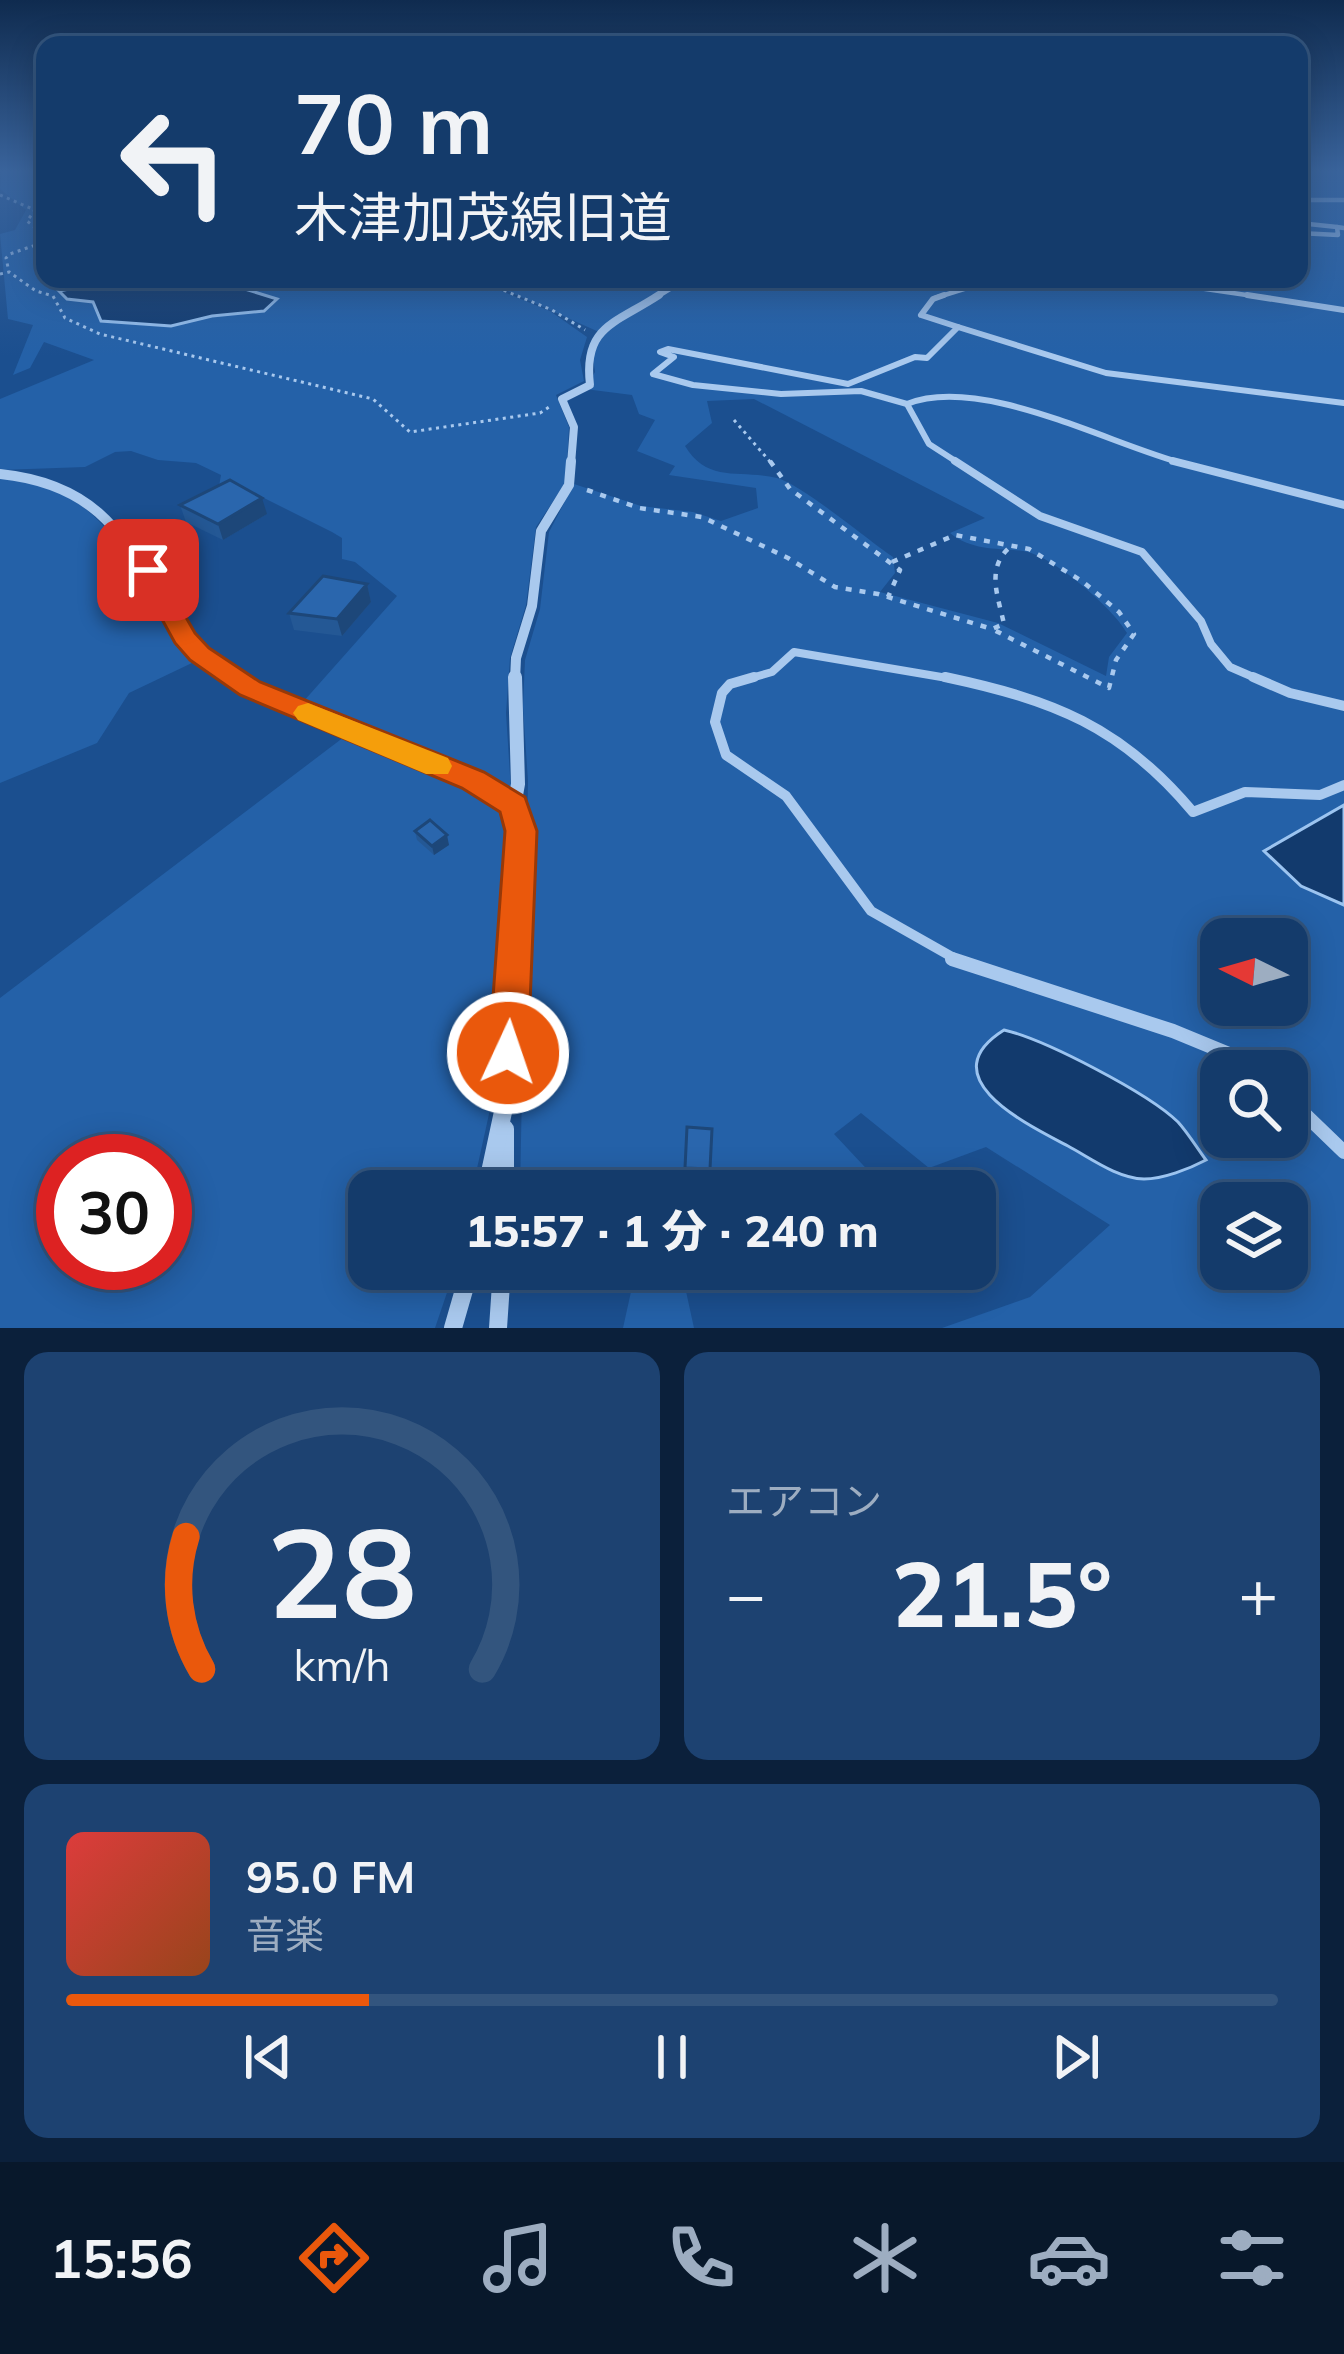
<!DOCTYPE html>
<html lang="ja">
<head>
<meta charset="utf-8">
<style>
	body { margin:0; font-family:Mulish,"Noto Sans JP",sans-serif; background:#1d4271; color:#f1f3f6; height:100vh; display:flex; flex-direction:column; font-size:45px; white-space:nowrap }
	* { box-sizing:border-box; margin:0 }
	p { font-size:39px; color:#9dadc1 }
	.icon { flex:none; width:66px; height:66px; fill:none; stroke:currentColor; stroke-width:2; stroke-linecap:round; stroke-linejoin:round }
	.map { position:relative; height:1328px; overflow:hidden }
	.details { display:flex; flex-direction:column; gap:24px; padding:24px; background:#0b203b; flex:1 }
	.details>* { flex:none }
	.hud { position:absolute; left:36px; top:36px; width:1272px; height:252px; border-radius:24px; box-shadow:0 6px 30px #0003,0 0 0 3px #33557e; background:#143b6b; color:#f1f3f6; overflow:hidden }
	.needle { width:78px; rotate:275deg }
	.tools { position:absolute; left:1200px; top:918px; display:grid; gap:24px }
	.tools a { display:grid; place-items:center; width:108px; height:108px; border-radius:24px; background:#143b6b; box-shadow:0 6px 30px #0003,0 0 0 3px #33557e; font-size:60px }
	.speed { position:absolute; left:36px; top:1134px; display:flex; gap:24px; font-size:60px; font-weight:700; text-align:center }
	.speed>* { display:grid; place-content:center; width:156px; height:156px; border-radius:50%; background:#143b6b; box-shadow:0 6px 30px #0003,0 0 0 3px #33557e; line-height:1 }
	.speed .limit { border:18px solid #d22; background:#fff; color:#111 }
	.pin { position:absolute; display:grid; place-items:center; width:102px; height:102px; color:#fff; margin:-51px; border-radius:24px; box-shadow:0 6px 18px #0006 }
	.me { position:absolute; width:132px; margin:-66px; rotate:3deg; stroke-linejoin:round; filter:drop-shadow(0 0 9px #0008) }
	.turn { display:flex; align-items:center; gap:42px; height:252px; padding:0 60px; font-size:54px }
	.turn .icon { width:156px; height:156px; stroke-width:2.5 }
	.turn b { display:block; font-size:84px; line-height:102px }
	.big { font-size:90px; font-weight:800; line-height:1.1 }
	.details .card { flex:1; display:flex; flex-direction:column; justify-content:center; gap:18px; min-width:0; padding:0 42px; border-radius:24px; background:#1d4271 }
	.details .dial { align-items:center; gap:0 }
	.dial svg { height:312px; overflow:visible; fill:none; stroke:#33557e; stroke-width:7; stroke-linecap:round; text-anchor:middle }
	.dial text { fill:#f1f3f6; stroke:none }
	.song { display:flex; align-items:center; gap:36px }
	.cover { width:144px; height:144px; border-radius:18px; background:linear-gradient(135deg,hsl(0 70% 55%),hsl(20 70% 35%)) }
	.played { height:12px; border-radius:6px; background:linear-gradient(90deg,#ea580c 25%,#33557e 25%) }
	.keys { display:flex; justify-content:space-around; direction:ltr }
	.heat { display:flex; justify-content:space-between; align-items:center; font-size:66px; direction:ltr }
	.details .tiles { flex:1; display:grid; gap:24px; grid-template-columns:1fr 1fr }
	.card:last-child { grid-column:span 2 }
	.trip { position:absolute; left:348px; top:1170px; width:648px; height:120px; border-radius:24px; background:#143b6b; box-shadow:0 6px 30px #0003,0 0 0 3px #33557e; font-weight:800; line-height:120px; text-align:center }
	.tab-bar { display:flex; height:192px; justify-content:space-around; align-items:center; background:#08182b; color:#9dadc1 }
	.tab-bar .icon { width:84px; height:84px }
	.tab-bar .on { color:#ea580c }
	.tab-bar b { font-size:54px; color:#f1f3f6 }
	.map>svg:first-child { display:block }
	.green { fill:#2461a8; fill-rule:evenodd }
	.water { fill:#123a6d; stroke:#9cc4f0; stroke-width:3 }
	.lines { fill:none; stroke-linecap:round; stroke-linejoin:round }
	.path-far1 { stroke:#a9c9ee; stroke-width:3; stroke-dasharray:3 4.5; stroke-linecap:butt }
	.path { stroke:#a9c9ee; stroke-width:4.5; stroke-dasharray:6 8; stroke-linecap:butt }
	.service-far4 { stroke:#a9c9ee; stroke-width:4.5 }
	.service-far3 { stroke:#a9c9ee; stroke-width:6 }
	.service-far2 { stroke:#a9c9ee; stroke-width:8 }
	.service-far1 { stroke:#a9c9ee; stroke-width:10 }
	.service { stroke:#a9c9ee; stroke-width:14 }
	.minor-far4 { stroke:#a9c9ee; stroke-width:6 }
	.minor-far3 { stroke:#a9c9ee; stroke-width:8 }
	.minor-far2 { stroke:#a9c9ee; stroke-width:10 }
	.minor-far1 { stroke:#a9c9ee; stroke-width:14 }
	.minor { stroke:#a9c9ee; stroke-width:18 }
	.wall { fill:#245895 }
	.shaded-wall { fill:#1d4779 }
	.building { fill:#2a66ad; stroke:#1d4779; stroke-width:3 }
	.route { fill:#ea580c; stroke:#983908; stroke-width:3 }
	.slow { fill:#f59e0b }
</style>
</head>
<body>
<div class="map">
<svg width="1344" height="1328" viewBox="0 0 1344 1328">
	<rect width="100%" height="100%" fill="#1b4f8f"/>
	<g class="green">
		<path d="M2,170H45V279H120L60,291L68,299L93,302L101,321L171,326L212,316L264,311L276,298L212,279H472L550,311L587,337L580,360L584,381L556,395L569,427L566,482L536,527L526,605L510,658L506,713L511,791L303,702L397,596L355,562L342,559V538L332,532L250,491L218,492L221,475L196,463L158,460L131,451L115,452L85,467L0,470V399L94,360L44,342L30,368L13,375L33,325L8,319L0,234L15,230L26,210L0,189Z"/>
		<path d="M1299,170L1344,172V1328H942L1030,1297L1110,1225L986,1147L929,1168L861,1113L834,1134L877,1180L836,1191H520L528,781L523,707L525,660L540,609L549,532L574,484L641,506L693,512L721,521L758,508L756,488L669,475L675,466L637,451L655,420L639,414L632,395L585,389L595,372L593,358L601,335L688,279H1299ZM754,399L985,518L950,533C972,551 998,548 1023,551C1051,554 1114,609 1127,633L1109,657L1106,676L998,623L880,592L895,573L893,557C868,540 801,484 777,478C740,469 708,484 685,446L712,423L707,401ZM1221,939H1287V1005H1221ZM1221,1071H1287V1137H1221ZM1221,1203H1287V1269H1221Z"/>
		<path d="M481,279H681L599,332Z"/>
		<path d="M0,477C83,485 115,531 153,600C165,622 175,644 194,662L129,693L97,743L0,783Z"/>
		<path d="M344,737L488,797L509,822L491,1105L472,1191H369V1269H455L435,1328H0V998ZM63,1161H165V1263H63Z"/>
		<path d="M636,1269H691L682,1273L694,1328H623Z"/>
	</g>
	<g class="water">
		<path d="M120,279H212L277,299L264,311L212,316L171,326L101,321L93,302L67,299L59,291Z"/>
		<path d="M1344,805V905L1301,886L1264,851Z"/>
		<path d="M1004,1030C1044,1039 1148,1093 1178,1122C1188,1133 1197,1148 1206,1160C1189,1169 1163,1179 1144,1179C1117,1178 1092,1159 1068,1146C1026,1124 929,1077 1004,1030Z"/>
	</g>
	<g class="lines">
		<g class="path-far1">
			<path d="M0,195L35,210L27,221L42,233L44,242L10,254L6,258L9,272"/>
			<path d="M0,274L9,272L36,291L53,296L65,318L100,334L373,399L410,432L540,413L552,405"/>
			<path d="M476,279L552,310L585,330"/>
			<path d="M734,420L772,464"/>
		</g>
		<g class="path">
			<path d="M770,461L790,489L900,570L888,597"/>
			<path d="M587,490L639,508L702,517L788,558L835,587L878,594L992,629L1004,624C998,596 986,569 1009,548"/>
			<path d="M892,562L955,535L1029,549L1082,581L1119,612L1134,634L1116,660L1109,688L992,629"/>
		</g>
		<g class="service-far4">
			<path d="M1299,200H1344"/>
			<path d="M1299,223L1337,227"/>
			<path d="M1299,233L1338,235L1337,227L1344,228"/>
			<path d="M1137,279L1267,298"/>
			<path d="M935,298L980,284L978,279"/>
		</g>
		<g class="service-far3">
			<path d="M944,295L933,299L921,315L958,327L927,358L915,357L848,384L668,349L660,352L674,357L653,374L693,385L781,394L861,391L907,404L929,444L960,464"/>
			<path d="M1247,295L1344,310"/>
			<path d="M958,327L1106,373L1344,403"/>
			<path d="M907,404C981,374 1111,445 1185,464"/>
		</g>
		<g class="service-far2">
			<path d="M955,461L1040,516L1142,552L1201,621L1211,644L1230,667L1260,680"/>
			<path d="M1173,461L1344,505"/>
			<path d="M744,680L772,672L794,652L959,680"/>
		</g>
		<g class="service-far1">
			<path d="M754,677L730,684L722,693L715,722L726,755L786,796L871,911L961,962"/>
			<path d="M945,677C1053,700 1121,726 1193,812L1245,792L1320,795L1344,785"/>
			<path d="M1253,677L1290,693L1344,706"/>
		</g>
		<g class="service">
			<path d="M952,959L1173,1031L1241,1059L1255,1071"/>
			<path d="M1287,1097L1344,1152"/>
		</g>
		<path class="minor-far4" d="M654,298L685,279"/>
		<path class="minor-far3" d="M571,464L574,427L562,399L590,385C583,326 615,324 659,295"/>
		<g class="minor-far2">
			<path d="M0,474C155,490 130,616 236,680"/>
			<path d="M515,680L516,658L532,606L541,531L569,485L571,461"/>
		</g>
		<g class="minor-far1">
			<path d="M231,677L307,716L471,779L514,806L521,831L514,962"/>
			<path d="M514,806L518,784L515,677"/>
		</g>
		<g class="minor">
			<path d="M505,1129V1191"/>
			<path d="M486,1191L506,1098L514,959"/>
			<path d="M453,1328L470,1269"/>
			<path d="M498,1328L502,1269"/>
		</g>
	</g>
	<g class="wall">
		<path d="M180,505L267,514L223,540L186,522Z"/>
		<path d="M367,584L371,602L342,636L294,630L289,613Z"/>
		<path d="M415,831L449,845L434,855L417,840Z"/>
		<path d="M687,1127L712,1129L709,1178L685,1176Z"/>
	</g>
	<g class="shaded-wall">
		<path d="M262,498L267,514L223,540L218,524Z"/>
		<path d="M367,584L371,602L342,636L337,619Z"/>
		<path d="M447,835L449,845L434,855L432,846Z"/>
	</g>
	<g class="building">
		<path d="M230,480L262,498L218,524L180,505Z"/>
		<path d="M323,576L367,584L337,619L289,613Z"/>
		<path d="M430,820L447,835L432,846L415,831Z"/>
		<path d="M687,1127L712,1129L710,1169L685,1168Z"/>
	</g>
	<linearGradient id="sky" x2="0" y2="1"><stop stop-color="#0f2b4f"/><stop offset="0.48" stop-color="#39639b"/><stop offset="1" stop-color="#39639b" stop-opacity="0"/></linearGradient>
	<rect width="1344" height="356" fill="url(#sky)"/>
	<path class="route" d="M148,563L156,565L195,633L209,648L260,682L484,772L525,797L537,831L528,1053L522,1066L508,1071L494,1066L489,1053L505,831L500,812L462,788L240,695L190,660L175,643L135,570Z"/>
	<path class="slow" d="M308,703L448,758L452,766L448,774H426L298,720L293,713L298,706Z"/>
</svg>
<div class="tools">
<a><svg class="needle" viewBox="-14 -14 28 28"><path d="M0-13l5 13h-10z" fill="#e53935"/><path d="M0 13l5-13h-10z" fill="#9dadc1"/></svg></a>
<a><svg class="icon" aria-label="search" viewBox="0 0 24 24"><circle cx="10" cy="10" r="6"/><path d="M15 15l6 6"/></svg></a>
<a><svg class="icon" aria-label="layers" viewBox="0 0 24 24"><path d="M12 4l9 5-9 5-9-5zM3 14l9 5 9-5"/></svg></a>
</div>
<div class="speed"><div class="limit">30</div></div>
<div class="pin" style="left:148px;top:570px;background:#d93025"><svg class="icon" aria-label="arrive" viewBox="0 0 24 24"><path d="M6 21V4h12l-3 4 3 4H6"/></svg></div>
<svg class="me" style="left:508px;top:1053px" viewBox="-20 -20 40 40"><circle r="17" fill="#ea580c" stroke="#fff" stroke-width="3"/><path d="M0-11L8 9 0 5-8 9z" fill="#fff"/></svg>
<div class="trip">15:57 · 1 分 · 240 m</div>
<div class="hud">
<div class="turn"><svg class="icon" aria-label="left" viewBox="0 0 24 24"><path d="M17 20v-9H6M10 6l-5 5 5 5"/></svg><div><b>70 m</b>木津加茂線旧道</div></div>
</div>
</div>
<section class="details">
<div class="tiles">
<div class="card dial"><svg viewBox="0 0 100 80">
<path d="M14 69A42 42 0 1 1 86 69"/>
<path d="M14 69A42 42 0 0 1 10 35" stroke="#ea580c"/>
<text x="50" y="56" font-size="32" font-weight="700">28</text>
<text x="50" y="72" font-size="11">km/h</text>
</svg></div>
<div class="card"><p>エアコン</p>
<div class="heat"><a>−</a><b class="big">21.5°</b><a>+</a></div>
</div>
<div class="card">
<div class="song"><i class="cover"></i><div><b>95.0 FM</b><p>音楽</p></div></div>
<div class="played"></div>
<div class="keys"><svg class="icon" aria-label="previous" viewBox="0 0 24 24"><path d="M18 5L8 12l10 7zM5 5v14"/></svg><svg class="icon" aria-label="pause" viewBox="0 0 24 24"><path d="M8 5v14M16 5v14"/></svg><svg class="icon" aria-label="next" viewBox="0 0 24 24"><path d="M6 5l10 7-10 7zM19 5v14"/></svg></div>
</div>
</div>
</section>
<nav class="tab-bar">
<b>15:56</b>
<svg class="icon on" aria-label="directions" viewBox="0 0 24 24"><path d="M12 3l9 9-9 9-9-9zM9 14v-3h6M13 9l2 2-2 2"/></svg>
<svg class="icon" aria-label="music" viewBox="0 0 24 24"><path d="M9 18V5l10-2v13"/><circle cx="6" cy="18" r="3"/><circle cx="16" cy="16" r="3"/></svg>
<svg class="icon" aria-label="phone" viewBox="0 0 24 24"><path d="M5 4h4l2 5-3 2q2 4 5 5l2-3 5 2v4C11 20 4 13 5 4z"/></svg>
<svg class="icon" aria-label="climate" viewBox="0 0 24 24"><path d="M12 3v18M4 7l16 10M4 17L20 7"/></svg>
<svg class="icon" aria-label="car" viewBox="0 0 24 24"><path d="M5 17H2v-5l4-1 3-4h7l3 4 3 1v5h-3M9 17h6M6 11h13"/><circle cx="7" cy="17" r="2"/><circle cx="17" cy="17" r="2"/></svg>
<svg class="icon" aria-label="filters" viewBox="0 0 24 24"><path d="M4 7h16M4 17h16"/><circle cx="9" cy="7" r="2"/><circle cx="15" cy="17" r="2"/></svg>
</nav>
</body>
</html>
